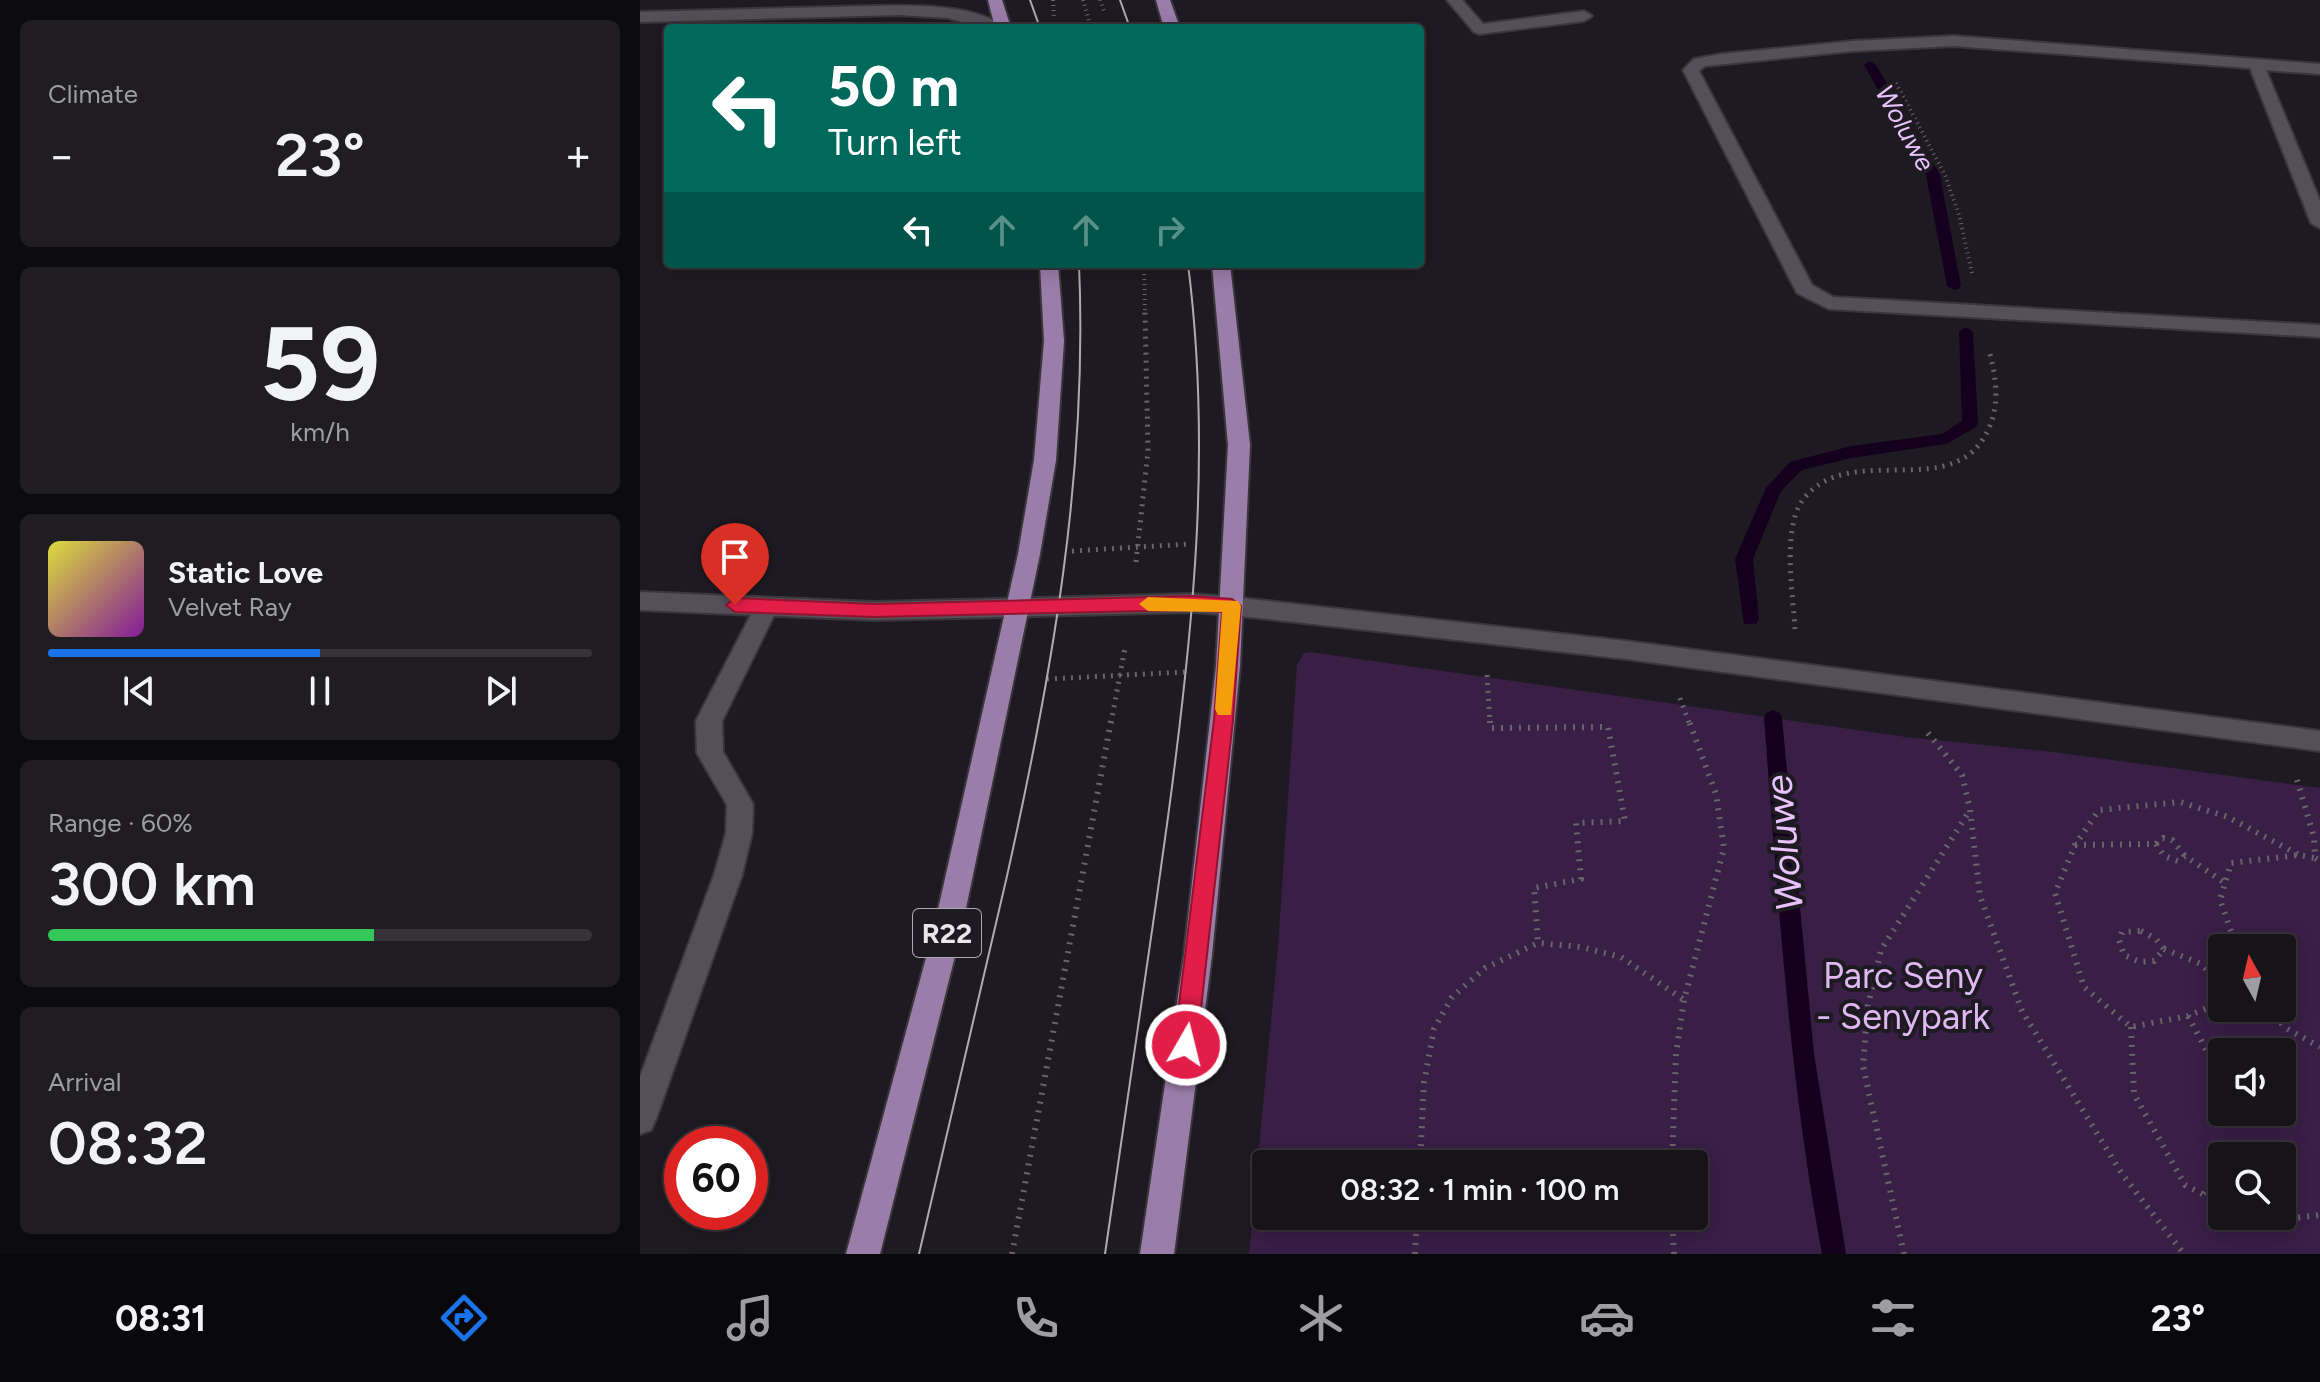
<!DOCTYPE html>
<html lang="en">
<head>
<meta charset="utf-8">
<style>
	body { margin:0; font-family:Figtree,sans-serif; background:#1f1d22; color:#f1f3f6; height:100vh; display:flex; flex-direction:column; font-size:30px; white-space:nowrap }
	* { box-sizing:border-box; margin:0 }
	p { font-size:26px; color:#9e9ea2 }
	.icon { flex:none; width:44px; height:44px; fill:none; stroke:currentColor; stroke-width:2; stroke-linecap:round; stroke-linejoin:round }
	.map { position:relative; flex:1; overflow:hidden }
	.details { display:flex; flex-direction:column; gap:20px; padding:20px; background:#0c0b0e; width:640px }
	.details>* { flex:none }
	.guide { position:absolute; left:24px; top:24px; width:760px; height:244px; border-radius:8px; box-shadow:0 4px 20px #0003,0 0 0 2px #353338; background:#00695c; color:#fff; overflow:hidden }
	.needle { width:52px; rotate:352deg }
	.tools { position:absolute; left:1568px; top:934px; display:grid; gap:16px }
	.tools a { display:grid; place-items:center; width:88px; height:88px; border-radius:8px; background:#161419; box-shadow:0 4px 20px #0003,0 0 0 2px #353338; font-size:40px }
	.speed { position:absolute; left:24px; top:1126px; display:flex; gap:16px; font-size:40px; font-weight:700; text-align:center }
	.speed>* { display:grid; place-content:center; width:104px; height:104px; border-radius:50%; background:#161419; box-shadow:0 4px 20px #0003,0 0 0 2px #353338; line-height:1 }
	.speed .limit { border:12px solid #d22; background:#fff; color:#111 }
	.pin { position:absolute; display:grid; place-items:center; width:68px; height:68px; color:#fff; margin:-82px -34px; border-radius:50% 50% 50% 0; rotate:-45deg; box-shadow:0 0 8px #0007 }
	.pin .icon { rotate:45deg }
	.me { position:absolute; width:88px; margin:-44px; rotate:8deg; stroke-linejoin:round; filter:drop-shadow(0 0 6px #0008) }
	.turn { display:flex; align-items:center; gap:28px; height:168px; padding:0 32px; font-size:36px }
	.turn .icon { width:104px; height:104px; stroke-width:2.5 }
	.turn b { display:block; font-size:56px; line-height:68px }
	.lanes { display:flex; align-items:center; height:76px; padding:0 32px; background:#0003; justify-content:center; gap:40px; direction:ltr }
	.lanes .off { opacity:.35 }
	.big { font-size:60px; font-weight:600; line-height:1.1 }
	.details .card { flex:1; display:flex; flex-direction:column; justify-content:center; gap:12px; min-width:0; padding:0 28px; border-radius:12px; background:#1f1d22 }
	.details .dial { align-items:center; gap:0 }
	.dial b { font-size:104px; line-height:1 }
	.song { display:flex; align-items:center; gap:24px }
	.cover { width:96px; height:96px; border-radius:12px; background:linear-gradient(135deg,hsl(60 70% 55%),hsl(290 70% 35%)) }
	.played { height:8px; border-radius:4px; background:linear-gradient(90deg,#1a73e8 50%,#353338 50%) }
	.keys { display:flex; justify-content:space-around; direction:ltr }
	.heat { display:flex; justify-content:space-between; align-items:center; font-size:44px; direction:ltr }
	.charge { height:12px; border-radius:6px; background:linear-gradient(90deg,#34c759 60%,#353338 0) }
	.trip { position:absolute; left:612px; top:1150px; width:456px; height:80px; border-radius:8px; background:#161419; box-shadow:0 4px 20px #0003,0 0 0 2px #353338; font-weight:600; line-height:80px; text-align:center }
	.menu { display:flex; height:128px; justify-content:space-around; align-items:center; background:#09080a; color:#9e9ea2 }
	.menu .icon { width:56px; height:56px }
	.menu .selected { color:#1a73e8 }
	.menu b { font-size:36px; color:#f1f3f6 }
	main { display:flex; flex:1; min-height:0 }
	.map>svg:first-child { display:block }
	.green { fill:#391e46; fill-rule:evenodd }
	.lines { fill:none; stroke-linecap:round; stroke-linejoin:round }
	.stream { fill:#14001e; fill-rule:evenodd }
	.lane-casing { stroke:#3a373c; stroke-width:4 }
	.street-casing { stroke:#3a373c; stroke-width:4 }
	.primary-casing { stroke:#3a373c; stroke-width:4 }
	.path-far2 { stroke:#68646a; stroke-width:4; stroke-dasharray:1 4; stroke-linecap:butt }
	.path-far1 { stroke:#68646a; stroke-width:5; stroke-dasharray:2 6; stroke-linecap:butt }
	.path { stroke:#68646a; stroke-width:6; stroke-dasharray:2 7; stroke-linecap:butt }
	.lane { fill:#555058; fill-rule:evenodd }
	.street { fill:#555058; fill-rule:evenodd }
	.primary { fill:#9b7daa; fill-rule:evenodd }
	.tram { stroke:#aeabb0; stroke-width:2 }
	.route { fill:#e11d48; stroke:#92132f; stroke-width:2 }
	.slow { fill:#f59e0b }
	.labels { text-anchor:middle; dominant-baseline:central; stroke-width:8; stroke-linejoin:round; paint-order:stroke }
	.far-water-label { font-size:26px; font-style:italic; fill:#e8c2fd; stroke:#1e1a21 }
	.shield { fill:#1e1a21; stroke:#adaaaf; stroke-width:2 }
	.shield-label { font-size:28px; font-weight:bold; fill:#eae7ec }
	.near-park-label { font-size:36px; fill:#dfb8f3; stroke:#1e1a21 }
	.near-water-label { font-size:38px; font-style:italic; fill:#e8c2fd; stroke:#1e1a21 }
</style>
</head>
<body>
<main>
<section class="details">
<div class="card"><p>Climate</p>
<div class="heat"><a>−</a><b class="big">23°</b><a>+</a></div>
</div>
<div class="card dial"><b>59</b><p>km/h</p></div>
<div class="card">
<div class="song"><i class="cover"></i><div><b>Static Love</b><p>Velvet Ray</p></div></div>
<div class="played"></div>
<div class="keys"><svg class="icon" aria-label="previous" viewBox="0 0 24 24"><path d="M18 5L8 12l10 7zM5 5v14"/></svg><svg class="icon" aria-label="pause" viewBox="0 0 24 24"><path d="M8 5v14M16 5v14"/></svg><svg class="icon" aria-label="next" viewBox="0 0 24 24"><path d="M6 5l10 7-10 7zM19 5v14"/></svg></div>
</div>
<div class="card"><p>Range · 60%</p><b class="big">300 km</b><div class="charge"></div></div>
<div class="card"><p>Arrival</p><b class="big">08:32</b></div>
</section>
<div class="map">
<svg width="1680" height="1254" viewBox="0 0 1680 1254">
	<rect width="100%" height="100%" fill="#1e1a21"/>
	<path class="green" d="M670,652L1266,737L1413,752L1680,788V1254H609L638,947L657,664L664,653ZM1582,948H1642V1008H1582ZM1582,1052H1642V1112H1582ZM1582,1156H1642V1216H1582ZM626,1164H1054V1216H626Z"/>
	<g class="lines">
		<g class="stream">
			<path d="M1230,61L1236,65L1300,175L1321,286L1319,289L1314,290L1307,286L1286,175L1224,65Z"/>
			<path d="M1326,327L1333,332L1338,423L1336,427L1306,444L1211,458L1162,470L1141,491L1113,559L1119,619L1116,624H1104L1095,559L1126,488L1150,462L1211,446L1302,434L1322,421L1319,332Z"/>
			<path d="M1133,710L1140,713L1142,718L1174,1054L1206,1254H1182C1149,1077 1138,898 1124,718L1126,713Z"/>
		</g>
		<g class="lane-casing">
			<g id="lane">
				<path d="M807,0H822L843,24L944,11L952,16L944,21L839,34L834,32Z"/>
				<path d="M234,6C269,5 338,4 365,28H343L308,18L259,15L0,22V12Z"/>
				<path d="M126,598L134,601L138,607L82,721L83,752L113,804L112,833L102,875L16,1119L11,1130L0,1134V1077L74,875L86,833L87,805L57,753L56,721L118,601Z"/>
			</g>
		</g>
		<g class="street-casing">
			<g id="street">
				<path d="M1314,36L1680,64V74L1626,70L1680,201V228L1671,223L1610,68L1314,46L1213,51L1065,66L1059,71L1172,285L1193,297L1680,325V337L1189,309L1157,293L1043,70L1054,59L1081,54L1213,41Z"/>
				<path d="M0,592L234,602L552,594L592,597L986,641L1680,731V751L986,659L592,615L552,612L234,620L0,610Z"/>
			</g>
		</g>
		<g class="primary-casing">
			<g id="primary">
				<path d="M348,0H362L371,28H355Z"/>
				<path d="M516,0H530L540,28H524Z"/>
				<path d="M400,264H418L424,341L416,460L400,554L321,932L240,1254H206L293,932L378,554L394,460L404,341Z"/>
				<path d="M572,264H590L610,445L600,666L572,955L534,1254H500L544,955L576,666L588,445Z"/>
			</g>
		</g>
		<g class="path-far2">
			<path d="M413,0L414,19"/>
			<path d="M443,0L451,28"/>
			<path d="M460,0L464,11"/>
			<path d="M1256,83L1305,175L1319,215L1332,273"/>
			<path d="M504,264L505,314"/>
		</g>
		<g class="path-far1">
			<path d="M432,551L550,544"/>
			<path d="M496,562L508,451L505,312"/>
			<path d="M1155,629C1153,594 1141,525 1165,497C1214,440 1315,505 1349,428C1360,403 1356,376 1349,350"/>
			<path d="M847,675L850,723"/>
			<path d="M407,679L545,672"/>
			<path d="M1040,698L1049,723"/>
			<path d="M471,723L485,648"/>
		</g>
		<g class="path">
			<path d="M850,721V728L968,727L985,821L936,823L941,879L894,888L898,943"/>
			<path d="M1288,733L1322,775L1330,809L1340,896L1382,1011L1482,1174L1544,1254"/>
			<path d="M1657,780L1674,837L1675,858L1680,861"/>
			<path d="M1516,844L1523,838L1532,840L1545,856"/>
			<path d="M1435,845L1516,844L1524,856L1538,861L1545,856L1585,883"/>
			<path d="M1501,931L1516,939L1524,949L1514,961L1500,962L1484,955L1479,940L1482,932Z"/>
			<path d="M1597,948L1580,900L1591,863L1659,855L1675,858"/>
			<path d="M1524,949L1561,964L1582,984"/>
			<path d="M1582,1002L1548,1016L1491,1027L1444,987L1415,893L1435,845L1459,810L1540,802L1588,817L1659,855"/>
			<path d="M1631,1008L1644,1027L1680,1047"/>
			<path d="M1548,1016L1577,1070"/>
			<path d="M1491,1027L1494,1094L1545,1185L1582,1204"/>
			<path d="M780,1164L784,1083L794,1029L812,997L845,968L898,943L941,947L981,957L1044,1000"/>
			<path d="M1032,1164L1036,1054L1044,1000L1084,848L1076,794L1049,721"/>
			<path d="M1564,1194L1582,1168"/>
			<path d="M1032,1216L1034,1254"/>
			<path d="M1606,1216L1617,1222L1680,1215"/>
			<path d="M372,1254L471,721"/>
			<path d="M775,1254L777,1216"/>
			<path d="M1264,1254L1223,1066L1228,1005L1241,950L1330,810"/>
		</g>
		<use href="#lane" class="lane"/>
		<use href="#street" class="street"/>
		<use href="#primary" class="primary"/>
		<g class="tram">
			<path d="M390,0L400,28"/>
			<path d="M480,0L490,28"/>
			<path d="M279,1254C308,1128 338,1002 367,876C412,674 448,472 439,264"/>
			<path d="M465,1254C486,1109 508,963 528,817C553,631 572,452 548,264"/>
		</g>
	</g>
	<path class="route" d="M552,596L592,599L601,606L593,720L557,1045L554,1052L546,1056L538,1052L534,1045L574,720L582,612L552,610L234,617L95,612L86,605L95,598L234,604Z"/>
	<path class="slow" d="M508,597L598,601L601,606L591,715H578L575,709L582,612L508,611L499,604Z"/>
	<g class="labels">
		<g class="far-water-label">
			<text transform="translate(1265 128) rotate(61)">Woluwe</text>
		</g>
		<rect class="shield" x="273" y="909" width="68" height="48" rx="6"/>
		<g class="shield-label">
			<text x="307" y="933">R22</text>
		</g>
		<g class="near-park-label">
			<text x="1263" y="975">Parc Seny<tspan x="1263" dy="41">- Senypark</tspan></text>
		</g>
		<g class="near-water-label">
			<text transform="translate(1144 843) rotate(-95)">Woluwe</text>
		</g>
	</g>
</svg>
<div class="tools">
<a><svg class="needle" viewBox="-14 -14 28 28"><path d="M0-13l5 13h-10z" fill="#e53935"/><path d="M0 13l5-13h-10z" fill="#9e9ea2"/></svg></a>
<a><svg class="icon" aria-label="sound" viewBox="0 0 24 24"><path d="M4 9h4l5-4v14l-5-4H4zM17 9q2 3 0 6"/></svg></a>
<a><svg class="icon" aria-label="search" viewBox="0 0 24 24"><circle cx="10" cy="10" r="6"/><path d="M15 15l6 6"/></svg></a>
</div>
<div class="speed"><div class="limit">60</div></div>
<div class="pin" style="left:95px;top:605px;background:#d93025"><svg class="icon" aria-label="arrive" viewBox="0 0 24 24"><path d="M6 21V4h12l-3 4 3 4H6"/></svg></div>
<svg class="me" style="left:546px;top:1045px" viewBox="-20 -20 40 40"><circle r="17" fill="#e11d48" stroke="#fff" stroke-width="3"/><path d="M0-11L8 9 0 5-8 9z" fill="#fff"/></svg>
<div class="trip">08:32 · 1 min · 100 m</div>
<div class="guide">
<div class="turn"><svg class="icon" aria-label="left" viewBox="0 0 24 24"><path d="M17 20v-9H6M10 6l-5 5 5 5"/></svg><div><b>50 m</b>Turn left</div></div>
<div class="lanes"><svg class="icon" aria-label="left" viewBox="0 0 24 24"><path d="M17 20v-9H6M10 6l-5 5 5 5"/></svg><svg class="icon off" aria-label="ahead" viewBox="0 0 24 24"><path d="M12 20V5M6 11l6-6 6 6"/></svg><svg class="icon off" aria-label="ahead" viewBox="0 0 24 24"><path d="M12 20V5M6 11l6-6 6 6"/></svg><svg class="icon off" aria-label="right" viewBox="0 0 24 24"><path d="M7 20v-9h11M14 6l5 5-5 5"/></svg></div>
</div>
</div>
</main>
<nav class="menu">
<b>08:31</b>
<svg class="icon selected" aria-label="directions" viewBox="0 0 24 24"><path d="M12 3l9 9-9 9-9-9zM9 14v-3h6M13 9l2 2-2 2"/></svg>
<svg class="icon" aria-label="music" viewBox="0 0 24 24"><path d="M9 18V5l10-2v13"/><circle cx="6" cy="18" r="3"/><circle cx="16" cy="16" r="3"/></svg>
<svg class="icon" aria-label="phone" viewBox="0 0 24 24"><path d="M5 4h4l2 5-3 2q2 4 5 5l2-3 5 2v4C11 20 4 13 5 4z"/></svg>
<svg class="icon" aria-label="climate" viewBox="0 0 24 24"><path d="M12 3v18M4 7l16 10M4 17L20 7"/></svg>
<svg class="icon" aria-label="car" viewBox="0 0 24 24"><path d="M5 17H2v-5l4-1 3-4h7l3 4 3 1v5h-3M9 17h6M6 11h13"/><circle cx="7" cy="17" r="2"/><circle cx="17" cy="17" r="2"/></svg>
<svg class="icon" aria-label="filters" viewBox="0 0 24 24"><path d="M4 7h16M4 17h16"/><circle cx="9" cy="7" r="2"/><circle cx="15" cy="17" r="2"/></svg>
<b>23°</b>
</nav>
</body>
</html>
